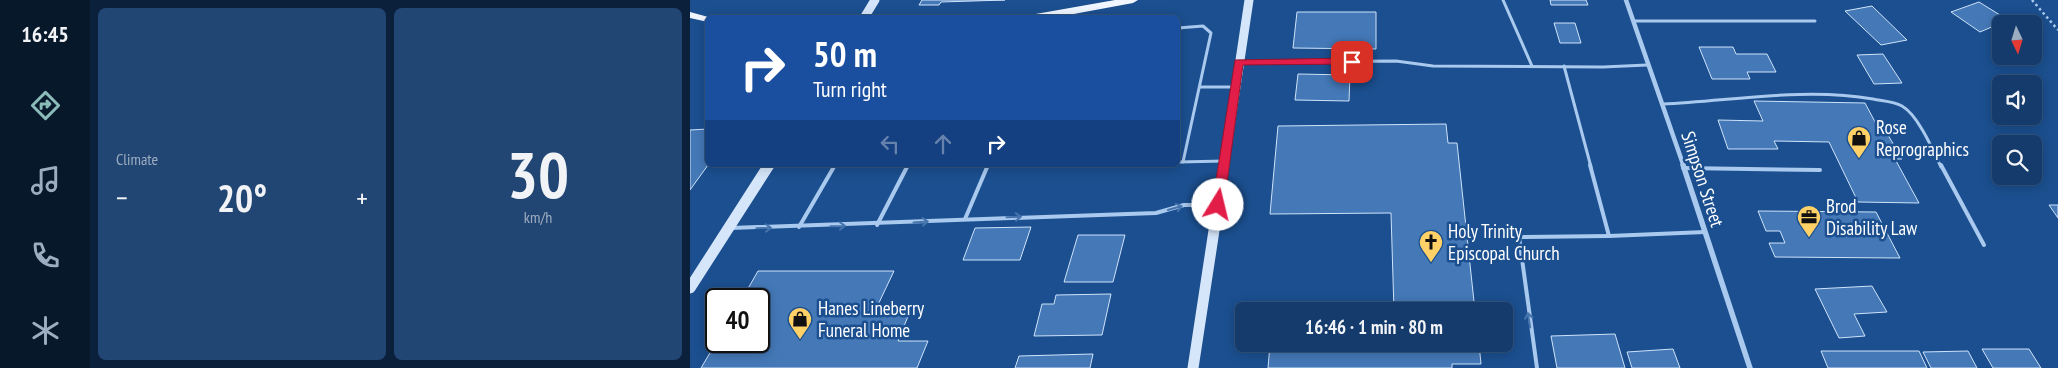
<!DOCTYPE html>
<html lang="en">
<head>
<meta charset="utf-8">
<style>
	body { margin:0; font-family:"PT Sans Narrow",sans-serif; background:#214673; color:#f1f3f6; height:100vh; display:flex; flex-direction:column; font-size:19px; white-space:nowrap }
	* { box-sizing:border-box; margin:0 }
	p { font-size:16px; color:#9dadc1 }
	.icon { flex:none; width:28px; height:28px; fill:none; stroke:currentColor; stroke-width:2; stroke-linecap:round; stroke-linejoin:round }
	.map { position:relative; flex:1; overflow:hidden }
	.drawer { display:flex; flex-direction:column; gap:8px; padding:8px; background:#0b203b; width:600px }
	.drawer>* { flex:none }
	.banner { position:absolute; left:15px; top:15px; width:475px; height:152px; border-radius:8px; box-shadow:0 2px 12px #0003,0 0 0 1px #33557e; background:#1a4fa0; color:#fff; overflow:hidden }
	.needle { width:32px; rotate:176deg }
	.buttons { position:absolute; left:1302px; top:15px; display:grid; gap:10px }
	.buttons a { display:grid; place-items:center; width:50px; height:50px; border-radius:8px; background:#143b6b; box-shadow:0 2px 12px #0003,0 0 0 1px #33557e; font-size:25px }
	.speed { position:absolute; left:15px; top:288px; display:flex; gap:10px; font-size:25px; font-weight:700; text-align:center }
	.speed>* { display:grid; place-content:center; width:65px; height:65px; border-radius:50%; background:#143b6b; box-shadow:0 2px 12px #0003,0 0 0 1px #33557e; line-height:1 }
	.speed .limit { border:2px solid #111; border-radius:8px; background:#fff; color:#111 }
	.pin { position:absolute; display:grid; place-items:center; width:42px; height:42px; color:#fff; margin:-21px; border-radius:10px; box-shadow:0 2px 8px #0006 }
	.me { position:absolute; width:55px; margin:-28px; rotate:9deg; stroke-linejoin:round; filter:drop-shadow(0 0 4px #0008) }
	.turn { display:flex; align-items:center; gap:18px; height:105px; padding:0 25px; font-size:22px }
	.turn .icon { width:65px; height:65px; stroke-width:2.5 }
	.turn b { display:block; font-size:35px; line-height:42px }
	.lanes { display:flex; align-items:center; height:48px; padding:0 25px; background:#0003; justify-content:center; gap:25px; direction:ltr }
	.lanes .off { opacity:.35 }
	.big { font-size:38px; font-weight:700; line-height:1.1 }
	.drawer .tile { flex:1; display:flex; flex-direction:column; justify-content:center; gap:8px; min-width:0; padding:0 18px; border-radius:8px; background:#214673 }
	.drawer .dial { align-items:center; gap:0 }
	.dial b { font-size:65px; line-height:1 }
	.heat { display:flex; justify-content:space-between; align-items:center; font-size:28px; direction:ltr }
	.drawer .tiles { flex:1; display:grid; gap:8px; grid-template-columns:repeat(2,1fr) }
	.trip { position:absolute; left:545px; top:302px; width:278px; height:50px; border-radius:8px; background:#143b6b; box-shadow:0 2px 12px #0003,0 0 0 1px #33557e; font-weight:700; line-height:50px; text-align:center }
	main { display:flex; flex:1; min-height:0 }
	.dock { display:flex; flex-direction:column; width:90px; justify-content:space-around; align-items:center; background:#08182b; color:#9dadc1 }
	.dock .icon { width:35px; height:35px }
	.dock .selected { color:#8bbbb9 }
	.dock b { font-size:22px; color:#f1f3f6 }
	.map>svg:first-child { display:block }
	.building { fill:#4478b7; stroke:#cfe3fa }
	.lines { fill:none; stroke-linecap:round; stroke-linejoin:round }
	.path { stroke:#a9c9ee; stroke-width:2.5; stroke-dasharray:2.5 3; stroke-linecap:butt }
	.lane-far1 { stroke:#a9c9ee; stroke-width:3 }
	.lane { stroke:#a9c9ee; stroke-width:4 }
	.street-far1 { stroke:#a9c9ee; stroke-width:4.5 }
	.street { stroke:#a9c9ee; stroke-width:5.5 }
	.secondary-far1 { stroke:#d6e6fa; stroke-width:9 }
	.secondary { stroke:#d6e6fa; stroke-width:11 }
	.primary { fill:#f0f6ff; fill-rule:evenodd }
	.oneway { stroke:#4674ac }
	.route { fill:#e11d48; stroke:#92132f }
	.labels { text-anchor:middle; dominant-baseline:central; stroke-width:5; stroke-linejoin:round; paint-order:stroke }
	.poi-label { font-size:19px; fill:#fff; stroke:#1b4f8f; text-anchor:start }
	.street-label { font-size:19px; fill:#fff; stroke:#1b4f8f }
</style>
</head>
<body>
<main>
<nav class="dock">
<b>16:45</b>
<svg class="icon selected" aria-label="directions" viewBox="0 0 24 24"><path d="M12 3l9 9-9 9-9-9zM9 14v-3h6M13 9l2 2-2 2"/></svg>
<svg class="icon" aria-label="music" viewBox="0 0 24 24"><path d="M9 18V5l10-2v13"/><circle cx="6" cy="18" r="3"/><circle cx="16" cy="16" r="3"/></svg>
<svg class="icon" aria-label="phone" viewBox="0 0 24 24"><path d="M5 4h4l2 5-3 2q2 4 5 5l2-3 5 2v4C11 20 4 13 5 4z"/></svg>
<svg class="icon" aria-label="climate" viewBox="0 0 24 24"><path d="M12 3v18M4 7l16 10M4 17L20 7"/></svg>
</nav>
<section class="drawer">
<div class="tiles">
<div class="tile"><p>Climate</p>
<div class="heat"><a>−</a><b class="big">20°</b><a>+</a></div>
</div>
<div class="tile dial"><b>30</b><p>km/h</p></div>
</div>
</section>
<div class="map">
<svg width="1368" height="368" viewBox="0 0 1368 368">
	<rect width="100%" height="100%" fill="#1b4f8f"/>
	<g class="building">
		<path d="M232,0H315L251,2L249,5H229Z"/>
		<path d="M860,0H896L898,5H861Z"/>
		<path d="M1289,2L1318,20L1290,32L1261,12Z"/>
		<path d="M1182,6L1217,40L1191,45L1155,11Z"/>
		<path d="M607,12H686V49L603,48Z"/>
		<path d="M864,23H885L891,43H870Z"/>
		<path d="M1009,47H1043L1046,54H1077L1086,72H1057L1060,79H1022Z"/>
		<path d="M1193,54L1212,83L1184,84L1167,55Z"/>
		<path d="M608,74L660,75L659,101L605,100Z"/>
		<path d="M1064,101L1175,103L1192,135H1198L1212,159H1205L1229,203L1168,202L1139,142L1084,141L1088,149H1038L1028,120L1073,121Z"/>
		<path d="M756,124L758,143H767L785,311H704L701,213L580,214L588,126Z"/>
		<path d="M18,129V165L0,190V130Z"/>
		<path d="M1359,205H1368V218Z"/>
		<path d="M1068,211L1186,212L1210,258L1085,257L1079,243H1095L1090,231H1076Z"/>
		<path d="M341,227L330,260H273L285,228Z"/>
		<path d="M388,235H435L423,282H374Z"/>
		<path d="M68,271H204L186,309H221L208,341H238L227,368H11L27,341H69V299H52Z"/>
		<path d="M1182,286L1197,312L1164,314L1175,336L1149,338L1125,289Z"/>
		<path d="M421,294L412,335L344,336L352,304H364L366,295Z"/>
		<path d="M925,334L935,368H867L861,336Z"/>
		<path d="M580,344H789L791,364H762V368H578Z"/>
		<path d="M983,349L990,368H942L937,352Z"/>
		<path d="M1292,349H1339L1351,368H1303Z"/>
		<path d="M1131,351H1229L1237,368H1138Z"/>
		<path d="M1278,351L1287,368H1241L1233,352Z"/>
		<path d="M403,354L400,368H325L329,356Z"/>
	</g>
	<g class="lines">
		<path class="path" d="M1342,0L1368,30"/>
		<g class="lane-far1">
			<path d="M813,0L842,66"/>
			<path d="M944,21H1125"/>
			<path d="M488,28L513,26L521,33L493,162"/>
			<path d="M549,62L706,61L743,66L913,67L957,65"/>
			<path d="M874,66L901,167"/>
			<path d="M510,87H546"/>
			<path d="M973,104C1041,101 1115,87 1183,99C1192,101 1203,101 1212,106C1228,115 1243,150 1251,167"/>
			<path d="M488,162L535,161"/>
		</g>
		<g class="lane">
			<path d="M900,165L919,236L1015,232"/>
			<path d="M1251,165L1294,245"/>
			<path d="M993,168L1130,170"/>
			<path d="M275,219L298,165"/>
			<path d="M187,225L218,165"/>
			<path d="M109,227L145,165"/>
			<path d="M41,228L466,213L494,205H527"/>
			<path d="M847,368L829,237L919,236"/>
		</g>
		<path class="street-far1" d="M936,0L994,167"/>
		<path class="street" d="M993,165L1060,368"/>
		<g class="secondary-far1">
			<path d="M174,18L185,0"/>
			<path d="M534,167L559,0"/>
		</g>
		<g class="secondary">
			<path d="M0,288L79,165"/>
			<path d="M503,368L534,165"/>
		</g>
		<g class="primary">
			<path d="M425,0H448L443,3L362,18H335L340,15Z"/>
			<path d="M0,12L22,18H18V22L0,18Z"/>
		</g>
	</g>
	<defs><path id="oneway-shaft" d="M-6 0H5M1.5-3L5.5 0L1.5 3" fill="none" stroke-width="1.6" stroke-linecap="round" stroke-linejoin="round" transform="scale(1.25)"/></defs>
	<g class="oneway">
		<use href="#oneway-shaft" transform="translate(485 208) rotate(-16)"/>
		<use href="#oneway-shaft" transform="translate(324 217) rotate(-2)"/>
		<use href="#oneway-shaft" transform="translate(231 222) rotate(-4)"/>
		<use href="#oneway-shaft" transform="translate(148 226) rotate(-1)"/>
		<use href="#oneway-shaft" transform="translate(74 228) rotate(-1)"/>
		<use href="#oneway-shaft" transform="translate(839 320) rotate(-99)"/>
	</g>
	<path class="route" d="M662,58L667,62L666,64L553,65L534,205L532,208H524L522,205L545,60Z"/>
	<defs>
		<g id="shop-pin" transform="scale(1.25)"><path d="M0 17L-7.5 6A9.5 9.5 0 1 1 7.5 6Z" fill="#ffd166" stroke="#1b4f8f"/><path d="M-5-2.5h2.3a2.7 3.5 0 0 1 5.4 0H5L5.5 6h-11ZM-1.5-2.5h3a1.5 2.3 0 0 0-3 0Z" fill="#111"/></g>
		<g id="office-pin" transform="scale(1.25)"><path d="M0 17L-7.5 6A9.5 9.5 0 1 1 7.5 6Z" fill="#ffd166" stroke="#1b4f8f"/><path d="M-6-3h4V-5.5h4V-3h4V5H-6ZM-1-4.5V-3h2v-1.5ZM-6 0V1H6V0Z" fill="#111"/></g>
		<g id="church-pin" transform="scale(1.25)"><path d="M0 17L-7.5 6A9.5 9.5 0 1 1 7.5 6Z" fill="#ffd166" stroke="#1b4f8f"/><path d="M-1.2-6h2.4v3.5h3.3v2.4h-3.3V6h-2.4V-.1h-3.3v-2.4h3.3Z" fill="#111"/></g>
	</defs>
	<g fill-rule="evenodd">
		<use href="#shop-pin" x="1169" y="138"/>
		<use href="#office-pin" x="1119" y="217"/>
		<use href="#church-pin" x="741" y="242"/>
		<use href="#shop-pin" x="110" y="319"/>
	</g>
	<g class="labels">
		<g class="poi-label">
			<text x="1186" y="127">Rose<tspan x="1186" dy="22">Reprographics</tspan></text>
			<text x="1136" y="206">Brod<tspan x="1136" dy="22">Disability Law</tspan></text>
			<text x="758" y="231">Holy Trinity<tspan x="758" dy="22">Episcopal Church</tspan></text>
			<text x="128" y="308">Hanes Lineberry<tspan x="128" dy="22">Funeral Home</tspan></text>
		</g>
		<g class="street-label">
			<text transform="translate(1013 179) rotate(72)">Simpson Street</text>
		</g>
	</g>
</svg>
<div class="buttons">
<a><svg class="needle" viewBox="-14 -14 28 28"><path d="M0-13l5 13h-10z" fill="#e53935"/><path d="M0 13l5-13h-10z" fill="#9dadc1"/></svg></a>
<a><svg class="icon" aria-label="sound" viewBox="0 0 24 24"><path d="M4 9h4l5-4v14l-5-4H4zM17 9q2 3 0 6"/></svg></a>
<a><svg class="icon" aria-label="search" viewBox="0 0 24 24"><circle cx="10" cy="10" r="6"/><path d="M15 15l6 6"/></svg></a>
</div>
<div class="speed"><div class="limit">40</div></div>
<div class="pin" style="left:662px;top:62px;background:#d93025"><svg class="icon" aria-label="arrive" viewBox="0 0 24 24"><path d="M6 21V4h12l-3 4 3 4H6"/></svg></div>
<svg class="me" style="left:528px;top:205px" viewBox="-20 -20 40 40"><circle r="19" fill="#fff"/><path d="M0-13L10 11 0 6-10 11z" fill="#e11d48"/></svg>
<div class="trip">16:46 · 1 min · 80 m</div>
<div class="banner">
<div class="turn"><svg class="icon" aria-label="right" viewBox="0 0 24 24"><path d="M7 20v-9h11M14 6l5 5-5 5"/></svg><div><b>50 m</b>Turn right</div></div>
<div class="lanes"><svg class="icon off" aria-label="left" viewBox="0 0 24 24"><path d="M17 20v-9H6M10 6l-5 5 5 5"/></svg><svg class="icon off" aria-label="ahead" viewBox="0 0 24 24"><path d="M12 20V5M6 11l6-6 6 6"/></svg><svg class="icon" aria-label="right" viewBox="0 0 24 24"><path d="M7 20v-9h11M14 6l5 5-5 5"/></svg></div>
</div>
</div>
</main>
</body>
</html>
